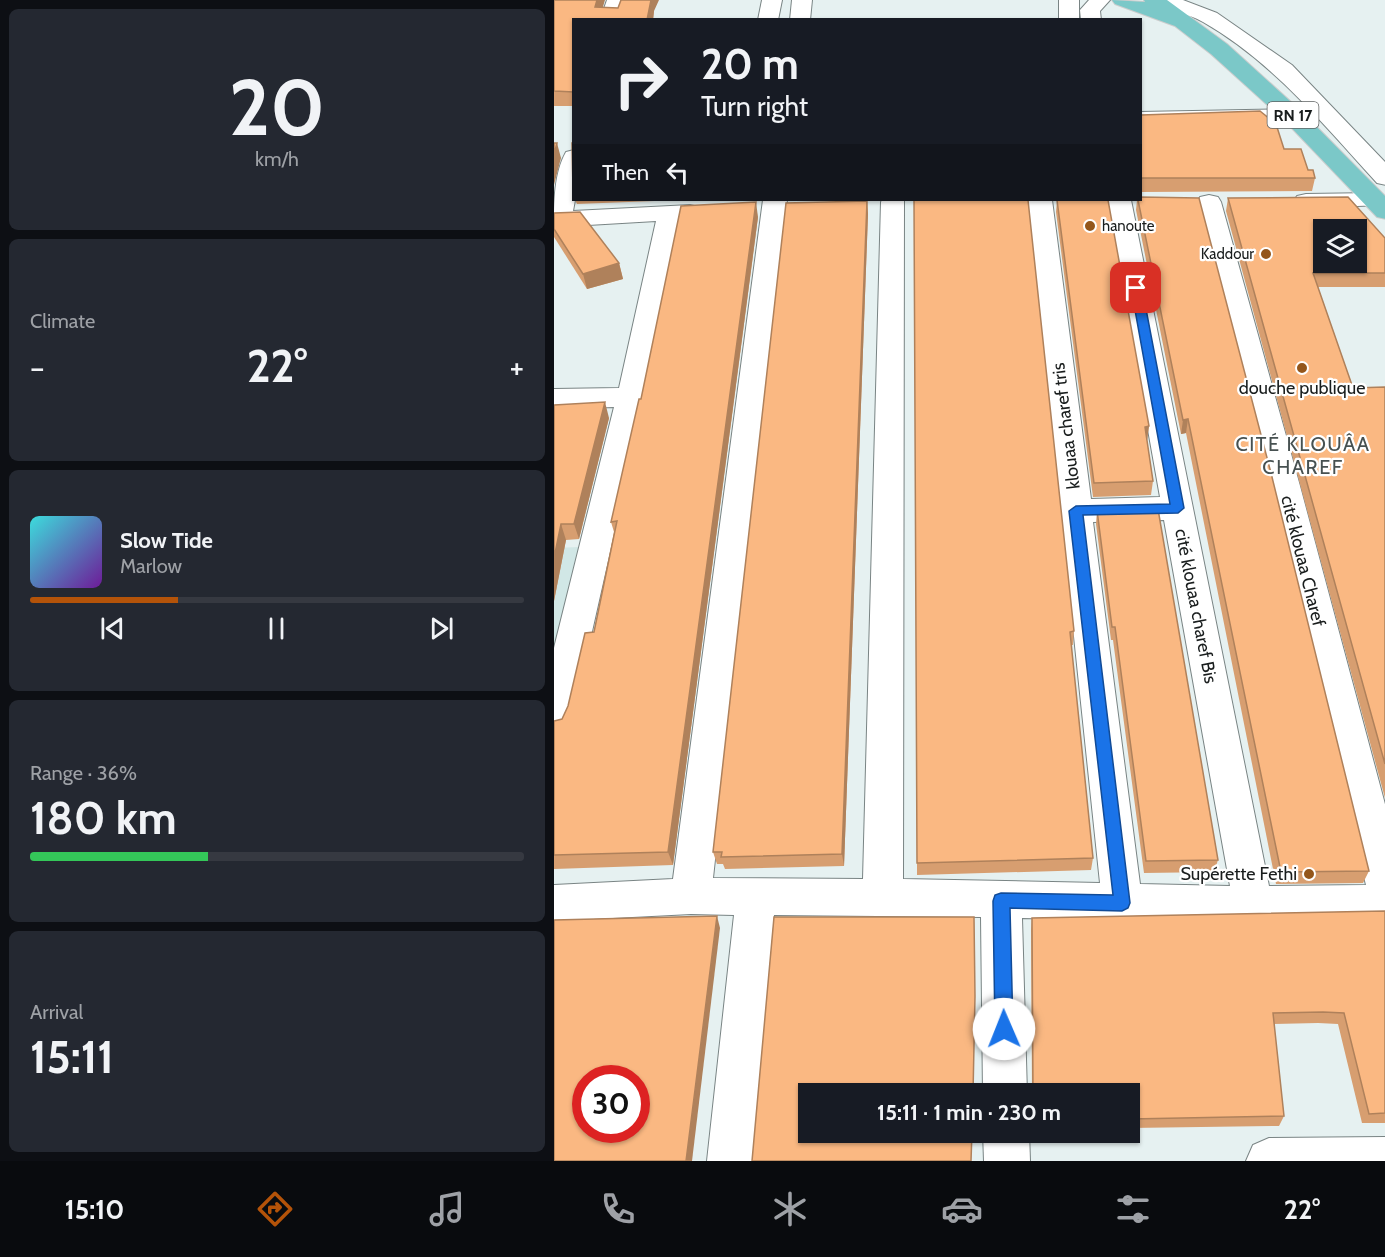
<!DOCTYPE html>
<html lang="en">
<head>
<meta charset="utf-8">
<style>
	body { margin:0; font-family:Cabin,sans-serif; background:#242831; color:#f1f3f6; height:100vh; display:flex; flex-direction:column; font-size:22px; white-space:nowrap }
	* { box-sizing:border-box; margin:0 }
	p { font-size:20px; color:#9ea1a6 }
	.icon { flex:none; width:33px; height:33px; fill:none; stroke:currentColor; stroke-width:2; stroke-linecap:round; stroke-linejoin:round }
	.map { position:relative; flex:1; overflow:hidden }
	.details { display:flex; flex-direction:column; gap:9px; padding:9px; background:#0d0f14; width:554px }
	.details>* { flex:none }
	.banner { position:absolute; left:18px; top:18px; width:570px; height:183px; border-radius:0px; box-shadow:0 2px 4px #0004; background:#171b24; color:#f1f3f6; overflow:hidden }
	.fabs { position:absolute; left:759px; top:219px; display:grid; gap:12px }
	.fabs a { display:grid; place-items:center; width:54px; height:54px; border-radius:0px; background:#171b24; box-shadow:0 2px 4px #0004; font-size:30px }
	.speed { position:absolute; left:18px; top:1065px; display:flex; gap:12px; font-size:30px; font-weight:700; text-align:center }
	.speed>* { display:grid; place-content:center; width:78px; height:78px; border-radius:50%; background:#171b24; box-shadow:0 2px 4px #0004; line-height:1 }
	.speed .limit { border:9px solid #d22; background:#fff; color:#111 }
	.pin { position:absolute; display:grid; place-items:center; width:51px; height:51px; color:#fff; margin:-26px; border-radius:12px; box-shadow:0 3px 9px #0006 }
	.me { position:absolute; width:66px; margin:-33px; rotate:359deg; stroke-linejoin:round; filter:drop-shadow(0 0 4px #0008) }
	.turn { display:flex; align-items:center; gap:21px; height:126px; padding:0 30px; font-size:27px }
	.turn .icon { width:78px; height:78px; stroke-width:2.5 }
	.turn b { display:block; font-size:42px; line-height:51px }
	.then { display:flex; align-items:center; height:57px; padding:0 30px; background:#0003; gap:12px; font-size:22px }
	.big { font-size:45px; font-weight:800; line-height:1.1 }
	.details .card { flex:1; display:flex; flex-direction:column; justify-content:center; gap:9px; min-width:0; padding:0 21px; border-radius:9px; background:#242831 }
	.details .dial { align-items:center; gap:0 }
	.dial b { font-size:78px; line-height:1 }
	.song { display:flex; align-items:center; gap:18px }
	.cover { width:72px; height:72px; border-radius:9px; background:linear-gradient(135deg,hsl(180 70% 55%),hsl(280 70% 35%)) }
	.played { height:6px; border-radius:3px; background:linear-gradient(90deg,#b45309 30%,#363941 30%) }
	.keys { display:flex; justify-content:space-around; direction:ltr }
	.heat { display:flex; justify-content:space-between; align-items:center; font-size:33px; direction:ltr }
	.charge { height:9px; border-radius:4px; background:linear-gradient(90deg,#34c759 36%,#363941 0) }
	.trip { position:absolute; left:244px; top:1083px; width:342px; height:60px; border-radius:0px; background:#171b24; box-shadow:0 2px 4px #0004; font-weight:800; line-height:60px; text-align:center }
	.tab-bar { display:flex; height:96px; justify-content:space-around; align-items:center; background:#090b0e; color:#9ea1a6 }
	.tab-bar .icon { width:42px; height:42px }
	.tab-bar .on { color:#b45309 }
	.tab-bar b { font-size:27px; color:#f1f3f6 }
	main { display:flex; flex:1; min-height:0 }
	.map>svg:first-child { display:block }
	.built { fill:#d1e7e6 }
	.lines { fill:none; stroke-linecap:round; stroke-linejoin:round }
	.street-casing { stroke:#798484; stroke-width:2 }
	.primary-casing { stroke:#cccdcd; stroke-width:2 }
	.street { fill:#fff; fill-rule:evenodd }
	.primary { fill:#7bc8c8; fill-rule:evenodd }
	.wall { fill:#d79e70 }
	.shaded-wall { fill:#af815b }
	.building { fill:#fab882; stroke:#af815b; stroke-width:1.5; fill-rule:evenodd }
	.route { fill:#1a73e8; stroke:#114b97; stroke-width:1.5 }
	.poi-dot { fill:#94561b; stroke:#fff; stroke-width:2 }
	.labels { text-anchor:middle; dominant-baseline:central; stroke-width:4.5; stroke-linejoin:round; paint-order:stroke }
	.far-poi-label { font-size:15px; fill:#191d1d; stroke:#fff; text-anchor:start }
	.shield { fill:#fff; stroke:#5e6161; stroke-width:1.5 }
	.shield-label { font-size:16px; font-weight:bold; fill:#191d1d }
	.poi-label { font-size:18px; fill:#191d1d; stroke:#fff }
	.street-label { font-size:18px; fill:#191d1d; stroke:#fff }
	.neighbourhood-label { font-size:20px; letter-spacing:1.5px; fill:#475151; stroke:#fff }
</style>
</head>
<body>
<main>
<section class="details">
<div class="card dial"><b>20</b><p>km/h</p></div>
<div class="card"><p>Climate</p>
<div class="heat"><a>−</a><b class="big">22°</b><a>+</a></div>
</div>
<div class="card">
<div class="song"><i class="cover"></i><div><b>Slow Tide</b><p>Marlow</p></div></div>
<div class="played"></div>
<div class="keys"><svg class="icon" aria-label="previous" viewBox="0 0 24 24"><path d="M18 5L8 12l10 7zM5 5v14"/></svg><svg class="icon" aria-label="pause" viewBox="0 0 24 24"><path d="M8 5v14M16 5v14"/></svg><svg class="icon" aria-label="next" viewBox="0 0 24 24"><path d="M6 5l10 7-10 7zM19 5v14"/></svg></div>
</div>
<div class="card"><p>Range · 36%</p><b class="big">180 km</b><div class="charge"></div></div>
<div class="card"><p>Arrival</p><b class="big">15:11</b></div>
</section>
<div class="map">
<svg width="832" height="1161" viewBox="0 0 832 1161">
	<rect width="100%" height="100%" fill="#e6f1f1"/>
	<path class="built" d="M25,547L0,680V548Z"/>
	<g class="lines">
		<g class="street-casing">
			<g id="street">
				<path d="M53,0H73L66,20H46Z"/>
				<path d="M208,0H228L224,20H204Z"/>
				<path d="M238,0H258L256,20H236Z"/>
				<rect x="505" y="0" width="20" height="20"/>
				<path d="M535,0H556L546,11L547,20H527L526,10Z"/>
				<path d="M596,0H629L663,13L738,65L832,163V185L823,183C770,125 719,62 649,22C633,12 615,12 597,7L594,3Z"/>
				<path d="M739,109L747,111L750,116L747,121L586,126V112Z"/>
				<path d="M20,150V200H21L19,211L136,205L145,207L148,212L145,217L127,220L91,397L18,720L13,731L0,735V648L60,407L0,409V389L65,388L102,221L0,227C0,202 0,173 12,152Z"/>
				<path d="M820,193L829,195L832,199L829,205L752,208L743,206L740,201L743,196L752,194Z"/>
				<path d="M655,195L664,197L667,202L746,486L832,808V921L699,923L468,918L473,1094H429L427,917L220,915L199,1161H153L180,915L137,914L0,921V885L119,879L209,200H233L159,878L309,879L327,202L328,200H350L349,879L546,883L474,200H498L537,499L606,497L553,200H577L715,886L812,885L716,486L643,202L646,197ZM610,520L676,886L586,884L539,522Z"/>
				<path d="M429,1132H475L476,1161H430Z"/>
				<path d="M832,1137V1161H692L699,1145L715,1138Z"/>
			</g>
		</g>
		<g class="primary-casing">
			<path id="primary" d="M558,0L591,2L590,0H613L673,44L747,111L832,197V219L823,217L731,121L657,54L621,26L561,4Z"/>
		</g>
		<use href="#street" class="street"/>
		<use href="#primary" class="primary"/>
	</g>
	<g class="wall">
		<path d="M0,0L49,7L100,11L99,20H20V106H0Z"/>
		<path d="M586,114L587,115L730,149L761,178L758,191L586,192Z"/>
		<path d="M674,198L831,238V287H764L799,388L831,387V798L672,211Z"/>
		<path d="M21,200H126L23,204Z"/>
		<path d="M411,200L520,631L519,645H517L539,858L537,870L363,875V863Z"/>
		<path d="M503,200L595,426L593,440L599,481L597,495L539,497L502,212Z"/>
		<path d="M583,200H586L815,871L809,883L722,884L632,433L627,434L582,210Z"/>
		<path d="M313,201L314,214L290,866L171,869L169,864H163L159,852Z"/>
		<path d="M0,213L65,263L69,279L33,289L0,237Z"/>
		<path d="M204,217L119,865L0,869V721L8,719L14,706L40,632L60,532L57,522L87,399Z"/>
		<path d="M0,405L55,418L25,539L12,540L0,601Z"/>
		<path d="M543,510L664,860L660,872L590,873L559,640H557L542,524Z"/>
		<path d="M831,911V1123H808L784,1024L764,1023L720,1024L730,1116L725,1126L576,1128V1094H478L477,930L478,918Z"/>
	</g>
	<g class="shaded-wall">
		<path d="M43,0H51L45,20L41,7Z"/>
		<path d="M97,0H105L100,11L99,20H93Z"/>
		<path d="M3,143L7,158L0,185V154Z"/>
		<path d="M313,201L314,214L290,866L288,854Z"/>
		<path d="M202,202L204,217L119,865L114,852Z"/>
		<path d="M65,263L69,279L33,289L29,274Z"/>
		<path d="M51,402L55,418L25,539L20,524Z"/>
		<path d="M634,419L632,433L627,434L629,420Z"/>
		<path d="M595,426L593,440L589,441L591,427Z"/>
		<path d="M7,524L12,540L0,601V558Z"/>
		<path d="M163,916L166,928L138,1161H132Z"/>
	</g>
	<g class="building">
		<path d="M0,0H43L41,7L64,8L67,0H97L93,20H20V92L0,91Z"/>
		<path d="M706,111L722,124L730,149H747L754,170H759L761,178H588L586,181V114L587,115Z"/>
		<path d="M0,143H3L0,154Z"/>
		<path d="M18,143H20V189H19Z"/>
		<path d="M586,197L645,198L717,473L815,871L727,872L634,419L629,420L584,200H586Z"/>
		<path d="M794,197L831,238V273H759L799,388L831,387V764L674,198ZM770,230H802V262H770Z"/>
		<path d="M360,200H474L520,631L516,632L539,858L363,863Z"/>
		<path d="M503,200H554L595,426L591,427L599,481L540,483Z"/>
		<path d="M313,201L288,854L167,857L168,852H159L232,203Z"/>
		<path d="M202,202L114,852L0,855V721L8,719L14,706L31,633L40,632L63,521L57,522L85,399H87L127,206Z"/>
		<path d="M26,212L65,263L29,274L0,229V213Z"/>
		<path d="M51,402L20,524H7L0,558V405Z"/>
		<path d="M604,509L664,860L592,861L561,627H558L543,510Z"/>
		<path d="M831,911V1113L815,1114L790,1013L769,1012L719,1013L730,1116L576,1119V1094H479L478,918Z"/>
		<path d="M163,916L132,1161H0V920ZM32,1078H82V1130H32Z"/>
		<path d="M220,917H420L421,996L419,1094H255V1132H418L417,1161H198Z"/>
	</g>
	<path class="route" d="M582,285L588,288L630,508L624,513L529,515L576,903L574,908L568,911L456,908L459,1029L456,1035L450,1038L444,1035L441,1029L439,901L441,895L447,893L559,895L515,511L522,506L616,504L577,288Z"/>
	<g class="poi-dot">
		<circle cx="536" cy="226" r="6"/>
		<circle cx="712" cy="254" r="6"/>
		<circle cx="748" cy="368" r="6"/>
		<circle cx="755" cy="874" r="6"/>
	</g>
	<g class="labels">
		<g class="far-poi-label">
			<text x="548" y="226">hanoute</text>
			<text x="700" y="254" text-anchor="end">Kaddour</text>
		</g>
		<rect class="shield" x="713.5" y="102" width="51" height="26" rx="4.5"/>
		<g class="shield-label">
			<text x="739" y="115">RN 17</text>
		</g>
		<g class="poi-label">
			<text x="748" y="388">douche publique</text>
			<text x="743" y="874" text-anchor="end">Supérette Fethi</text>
		</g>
		<g class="street-label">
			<text transform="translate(512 426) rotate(-97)">klouaa charef tris</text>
			<text transform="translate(749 561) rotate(76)">cité klouaa Charef</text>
			<text transform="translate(642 606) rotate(79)">cité klouaa charef Bis</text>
		</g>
		<g class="neighbourhood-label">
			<text x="749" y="444">CITÉ KLOUÂA<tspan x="749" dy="23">CHAREF</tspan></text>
		</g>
	</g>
</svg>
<div class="fabs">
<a><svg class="icon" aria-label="layers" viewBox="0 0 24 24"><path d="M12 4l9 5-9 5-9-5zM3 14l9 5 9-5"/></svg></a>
</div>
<div class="speed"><div class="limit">30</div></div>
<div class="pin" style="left:582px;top:288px;background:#d93025"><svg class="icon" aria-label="arrive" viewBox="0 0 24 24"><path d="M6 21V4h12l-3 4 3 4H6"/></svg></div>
<svg class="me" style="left:450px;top:1029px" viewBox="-20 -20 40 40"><circle r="19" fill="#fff"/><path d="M0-13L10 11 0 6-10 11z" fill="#1a73e8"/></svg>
<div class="trip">15:11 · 1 min · 230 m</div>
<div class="banner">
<div class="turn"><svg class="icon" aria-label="right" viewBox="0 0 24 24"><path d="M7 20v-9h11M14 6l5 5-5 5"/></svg><div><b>20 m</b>Turn right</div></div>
<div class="then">Then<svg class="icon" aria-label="left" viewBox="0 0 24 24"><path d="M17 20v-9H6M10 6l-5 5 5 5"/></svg></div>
</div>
</div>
</main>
<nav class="tab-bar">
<b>15:10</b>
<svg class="icon on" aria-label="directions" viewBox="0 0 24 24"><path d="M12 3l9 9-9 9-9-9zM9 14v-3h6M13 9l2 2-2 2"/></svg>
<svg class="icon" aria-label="music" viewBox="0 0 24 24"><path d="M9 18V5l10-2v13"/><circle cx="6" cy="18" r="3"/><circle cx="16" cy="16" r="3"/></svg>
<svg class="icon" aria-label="phone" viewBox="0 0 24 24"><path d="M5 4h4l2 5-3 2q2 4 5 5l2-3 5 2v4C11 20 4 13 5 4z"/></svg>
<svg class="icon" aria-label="climate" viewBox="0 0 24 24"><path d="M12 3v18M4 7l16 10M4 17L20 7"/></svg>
<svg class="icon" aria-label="car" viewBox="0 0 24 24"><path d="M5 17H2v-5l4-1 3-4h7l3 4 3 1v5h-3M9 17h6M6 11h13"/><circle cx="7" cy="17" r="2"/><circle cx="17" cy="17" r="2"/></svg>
<svg class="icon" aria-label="filters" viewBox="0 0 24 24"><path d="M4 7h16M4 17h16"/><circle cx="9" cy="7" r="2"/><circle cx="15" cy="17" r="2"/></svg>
<b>22°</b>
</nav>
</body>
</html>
